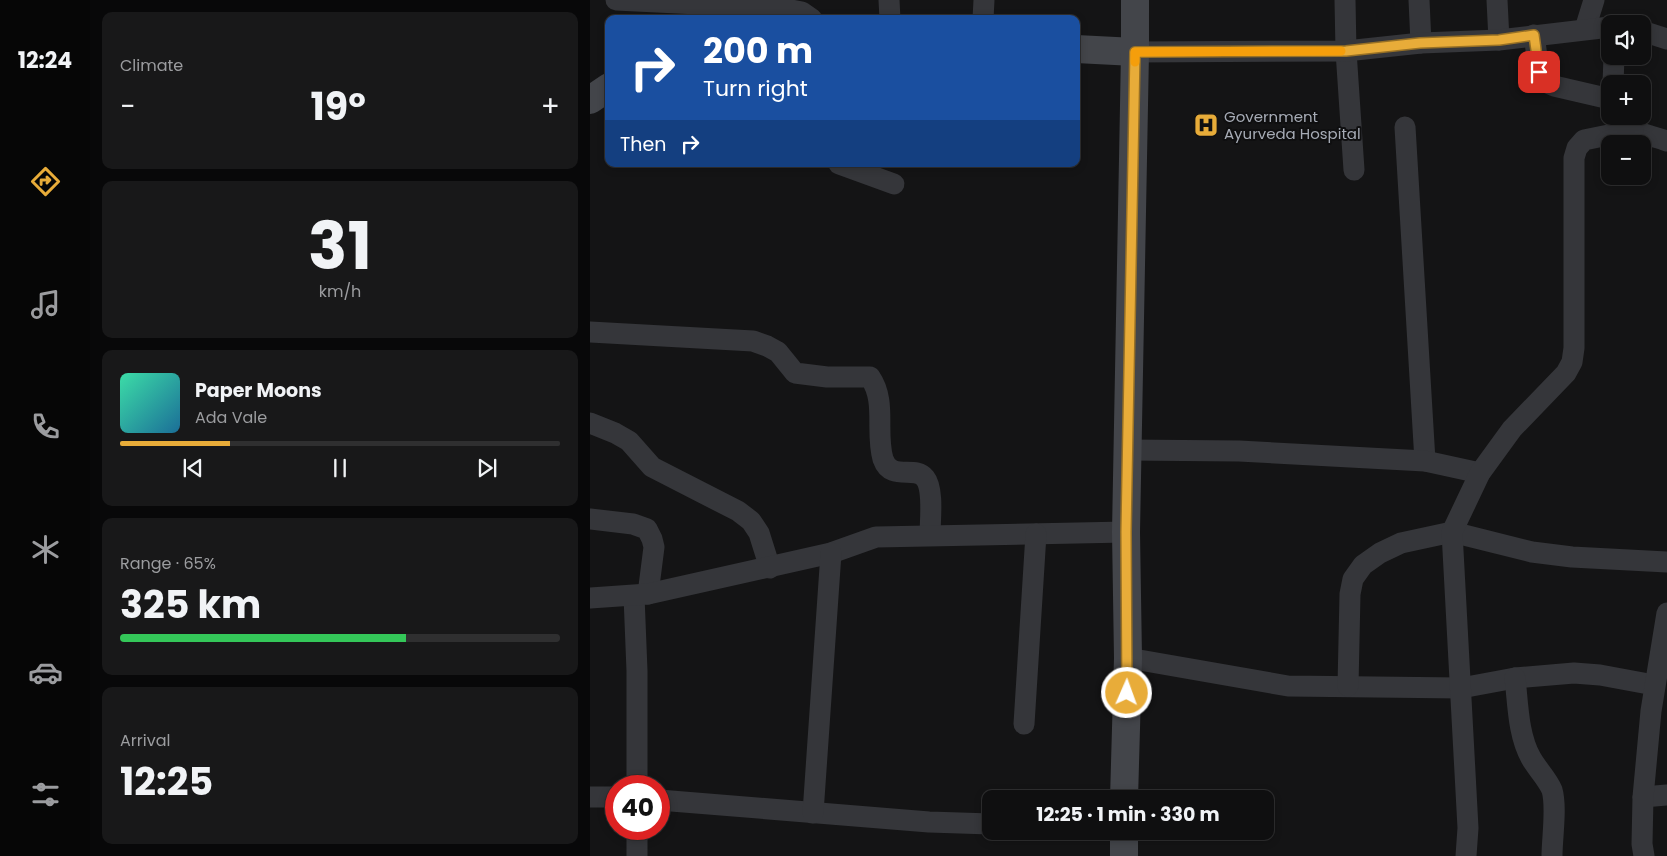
<!DOCTYPE html>
<html lang="en">
<head>
<meta charset="utf-8">
<style>
	body { margin:0; font-family:Poppins,sans-serif; background:#181819; color:#f1f3f6; height:100vh; display:flex; flex-direction:column; font-size:19px; white-space:nowrap }
	* { box-sizing:border-box; margin:0 }
	p { font-size:16px; color:#9b9c9f }
	.icon { flex:none; width:28px; height:28px; fill:none; stroke:currentColor; stroke-width:2; stroke-linecap:round; stroke-linejoin:round }
	.map { position:relative; flex:1; overflow:hidden }
	.panel { display:flex; flex-direction:column; gap:12px; padding:12px; background:#080809; width:500px }
	.panel>* { flex:none }
	.top-card { position:absolute; left:15px; top:15px; width:475px; height:152px; border-radius:10px; box-shadow:0 2px 8px #0003,0 0 0 1px #2f2f30; background:#1a4fa0; color:#fff; overflow:hidden }
	.buttons { position:absolute; left:1011px; top:15px; display:grid; gap:10px }
	.buttons a { display:grid; place-items:center; width:50px; height:50px; border-radius:10px; background:#0f0f10; box-shadow:0 2px 8px #0003,0 0 0 1px #2f2f30; font-size:25px }
	.speed { position:absolute; left:15px; top:775px; display:flex; gap:10px; font-size:25px; font-weight:700; text-align:center }
	.speed>* { display:grid; place-content:center; width:65px; height:65px; border-radius:50%; background:#0f0f10; box-shadow:0 2px 8px #0003,0 0 0 1px #2f2f30; line-height:1 }
	.speed .limit { border:8px solid #d22; background:#fff; color:#111 }
	.pin { position:absolute; display:grid; place-items:center; width:42px; height:42px; color:#fff; margin:-21px; border-radius:10px; box-shadow:0 2px 8px #0006 }
	.me { position:absolute; width:55px; margin:-28px; rotate:2deg; stroke-linejoin:round; filter:drop-shadow(0 0 4px #0008) }
	.turn { display:flex; align-items:center; gap:18px; height:105px; padding:0 15px; font-size:22px }
	.turn .icon { width:65px; height:65px; stroke-width:2.5 }
	.turn b { display:block; font-size:35px; line-height:42px }
	.then { display:flex; align-items:center; height:48px; padding:0 15px; background:#0003; gap:10px; font-size:19px }
	.big { font-size:38px; font-weight:700; line-height:1.1 }
	.panel .widget { flex:1; display:flex; flex-direction:column; justify-content:center; gap:8px; min-width:0; padding:0 18px; border-radius:10px; background:#181819 }
	.panel .dial { align-items:center; gap:0 }
	.dial b { font-size:65px; line-height:1 }
	.song { display:flex; align-items:center; gap:15px }
	.cover { width:60px; height:60px; border-radius:8px; background:linear-gradient(135deg,hsl(160 70% 55%),hsl(200 70% 35%)) }
	.played { height:5px; border-radius:2px; background:linear-gradient(90deg,#e8ac39 25%,#2f2f30 25%) }
	.keys { display:flex; justify-content:space-around; direction:ltr }
	.heat { display:flex; justify-content:space-between; align-items:center; font-size:28px; direction:ltr }
	.charge { height:8px; border-radius:4px; background:linear-gradient(90deg,#34c759 65%,#2f2f30 0) }
	.trip { position:absolute; left:392px; top:790px; width:292px; height:50px; border-radius:10px; background:#0f0f10; box-shadow:0 2px 8px #0003,0 0 0 1px #2f2f30; font-weight:700; line-height:50px; text-align:center }
	main { display:flex; flex:1; min-height:0 }
	.menu { display:flex; flex-direction:column; width:90px; justify-content:space-around; align-items:center; background:#060606; color:#9b9c9f }
	.menu .icon { width:35px; height:35px }
	.menu .on { color:#e8ac39 }
	.menu b { font-size:22px; color:#f1f3f6 }
	.map>svg:first-child { display:block }
	.lines { fill:none; stroke-linecap:round; stroke-linejoin:round }
	.street { stroke:#35363a; stroke-width:21 }
	.secondary { stroke:#43454a; stroke-width:28 }
	.route-casing { stroke:#977025; stroke-width:12 }
	.route { stroke:#e8ac39; stroke-width:9 }
	.slow { stroke:#f59e0b; stroke-width:9 }
	.labels { text-anchor:middle; dominant-baseline:central; stroke-width:4; stroke-linejoin:round; paint-order:stroke }
	.poi-label { font-size:15px; fill:#a6abb5; stroke:#0f0f10; text-anchor:start }
</style>
</head>
<body>
<main>
<nav class="menu">
<b>12:24</b>
<svg class="icon on" aria-label="directions" viewBox="0 0 24 24"><path d="M12 3l9 9-9 9-9-9zM9 14v-3h6M13 9l2 2-2 2"/></svg>
<svg class="icon" aria-label="music" viewBox="0 0 24 24"><path d="M9 18V5l10-2v13"/><circle cx="6" cy="18" r="3"/><circle cx="16" cy="16" r="3"/></svg>
<svg class="icon" aria-label="phone" viewBox="0 0 24 24"><path d="M5 4h4l2 5-3 2q2 4 5 5l2-3 5 2v4C11 20 4 13 5 4z"/></svg>
<svg class="icon" aria-label="climate" viewBox="0 0 24 24"><path d="M12 3v18M4 7l16 10M4 17L20 7"/></svg>
<svg class="icon" aria-label="car" viewBox="0 0 24 24"><path d="M5 17H2v-5l4-1 3-4h7l3 4 3 1v5h-3M9 17h6M6 11h13"/><circle cx="7" cy="17" r="2"/><circle cx="17" cy="17" r="2"/></svg>
<svg class="icon" aria-label="filters" viewBox="0 0 24 24"><path d="M4 7h16M4 17h16"/><circle cx="9" cy="7" r="2"/><circle cx="15" cy="17" r="2"/></svg>
</nav>
<section class="panel">
<div class="widget"><p>Climate</p>
<div class="heat"><a>−</a><b class="big">19°</b><a>+</a></div>
</div>
<div class="widget dial"><b>31</b><p>km/h</p></div>
<div class="widget">
<div class="song"><i class="cover"></i><div><b>Paper Moons</b><p>Ada Vale</p></div></div>
<div class="played"></div>
<div class="keys"><svg class="icon" aria-label="previous" viewBox="0 0 24 24"><path d="M18 5L8 12l10 7zM5 5v14"/></svg><svg class="icon" aria-label="pause" viewBox="0 0 24 24"><path d="M8 5v14M16 5v14"/></svg><svg class="icon" aria-label="next" viewBox="0 0 24 24"><path d="M6 5l10 7-10 7zM19 5v14"/></svg></div>
</div>
<div class="widget"><p>Range · 65%</p><b class="big">325 km</b><div class="charge"></div></div>
<div class="widget"><p>Arrival</p><b class="big">12:25</b></div>
</section>
<div class="map">
<svg width="1077" height="856" viewBox="0 0 1077 856">
	<rect width="100%" height="100%" fill="#141415"/>
	<g class="lines">
		<g class="street">
			<path d="M26,0L190,8L212,12L222,19"/>
			<path d="M299,0L300,19"/>
			<path d="M755,0L756,51L764,170"/>
			<path d="M829,0L831,43"/>
			<path d="M907,0L909,40"/>
			<path d="M393,19L394,0"/>
			<path d="M995,29L1004,0"/>
			<path d="M1052,31L1077,39"/>
			<path d="M944,35L949,71L955,82L964,86L1020,99"/>
			<path d="M545,52L756,51L831,43L909,40L1020,27"/>
			<path d="M1023,84L1024,56"/>
			<path d="M1026,116C1037,132 1060,135 1077,141"/>
			<path d="M815,127L835,461"/>
			<path d="M249,164L304,184"/>
			<path d="M0,332L163,341L177,346L188,352L205,373L237,377H280C297,402 285,431 293,459C301,482 325,465 335,478C344,489 340,521 340,535"/>
			<path d="M0,423L25,433L39,441L62,467L148,511L161,521L169,533L180,568"/>
			<path d="M538,450L649,451L835,461L890,473"/>
			<path d="M0,519L43,524L57,529L62,539L64,547L58,594"/>
			<path d="M44,596L47,671V786"/>
			<path d="M0,598L58,594L241,553L286,537L536,532"/>
			<path d="M538,658L698,686L871,688L925,678L984,673L1010,675L1064,685"/>
			<path d="M925,678C928,704 928,735 941,758C947,769 957,778 962,790C967,807 962,838 962,856"/>
			<path d="M758,686L760,594L763,579L773,565L790,553L811,543L862,532L942,552L982,557L1077,562"/>
			<path d="M434,724L446,534"/>
			<path d="M0,797H26"/>
			<path d="M1053,797L1077,795"/>
			<path d="M69,800L339,822L401,824"/>
			<path d="M223,813L241,553"/>
			<path d="M47,856V829"/>
			<path d="M876,856L878,828L862,532L890,473L922,429L976,373L982,362L984,348V158L987,148L994,140L1043,130"/>
			<path d="M1054,856L1052,844L1053,797L1061,711L1077,613"/>
		</g>
		<g class="secondary">
			<path d="M486,49L545,52"/>
			<path d="M0,100L19,87"/>
			<path d="M534,799L538,658L536,532L545,52V0"/>
			<path d="M534,831V856"/>
		</g>
	</g>
	<g class="lines">
		<g class="route-casing">
			<path id="route" d="M537,693L536,532L545,52L756,51L830,43L909,40L944,35L949,72"/>
		</g>
		<use href="#route" class="route"/>
		<path class="slow" d="M545,62V52L751,51"/>
	</g>
	<defs>
		<g id="hospital-square" transform="scale(1.25)"><rect x="-9" y="-9" width="18" height="18" rx="4" fill="#e8ac39" stroke="#0f0f10"/><path d="M-5-5h3v3.5h4V-5h3V5h-3V1.5h-4V5h-3Z" fill="#111"/></g>
	</defs>
	<g fill-rule="evenodd">
		<use href="#hospital-square" x="616" y="125"/>
	</g>
	<g class="labels">
		<g class="poi-label">
			<text x="634" y="116">Government<tspan x="634" dy="17">Ayurveda Hospital</tspan></text>
		</g>
	</g>
</svg>
<div class="buttons">
<a><svg class="icon" aria-label="sound" viewBox="0 0 24 24"><path d="M4 9h4l5-4v14l-5-4H4zM17 9q2 3 0 6"/></svg></a>
<a>+</a>
<a>−</a>
</div>
<div class="speed"><div class="limit">40</div></div>
<div class="pin" style="left:949px;top:72px;background:#d93025"><svg class="icon" aria-label="arrive" viewBox="0 0 24 24"><path d="M6 21V4h12l-3 4 3 4H6"/></svg></div>
<svg class="me" style="left:537px;top:693px" viewBox="-20 -20 40 40"><circle r="17" fill="#e8ac39" stroke="#fff" stroke-width="3"/><path d="M0-11L8 9 0 5-8 9z" fill="#fff"/></svg>
<div class="trip">12:25 · 1 min · 330 m</div>
<div class="top-card">
<div class="turn"><svg class="icon" aria-label="right" viewBox="0 0 24 24"><path d="M7 20v-9h11M14 6l5 5-5 5"/></svg><div><b>200 m</b>Turn right</div></div>
<div class="then">Then<svg class="icon" aria-label="right" viewBox="0 0 24 24"><path d="M7 20v-9h11M14 6l5 5-5 5"/></svg></div>
</div>
</div>
</main>
</body>
</html>
